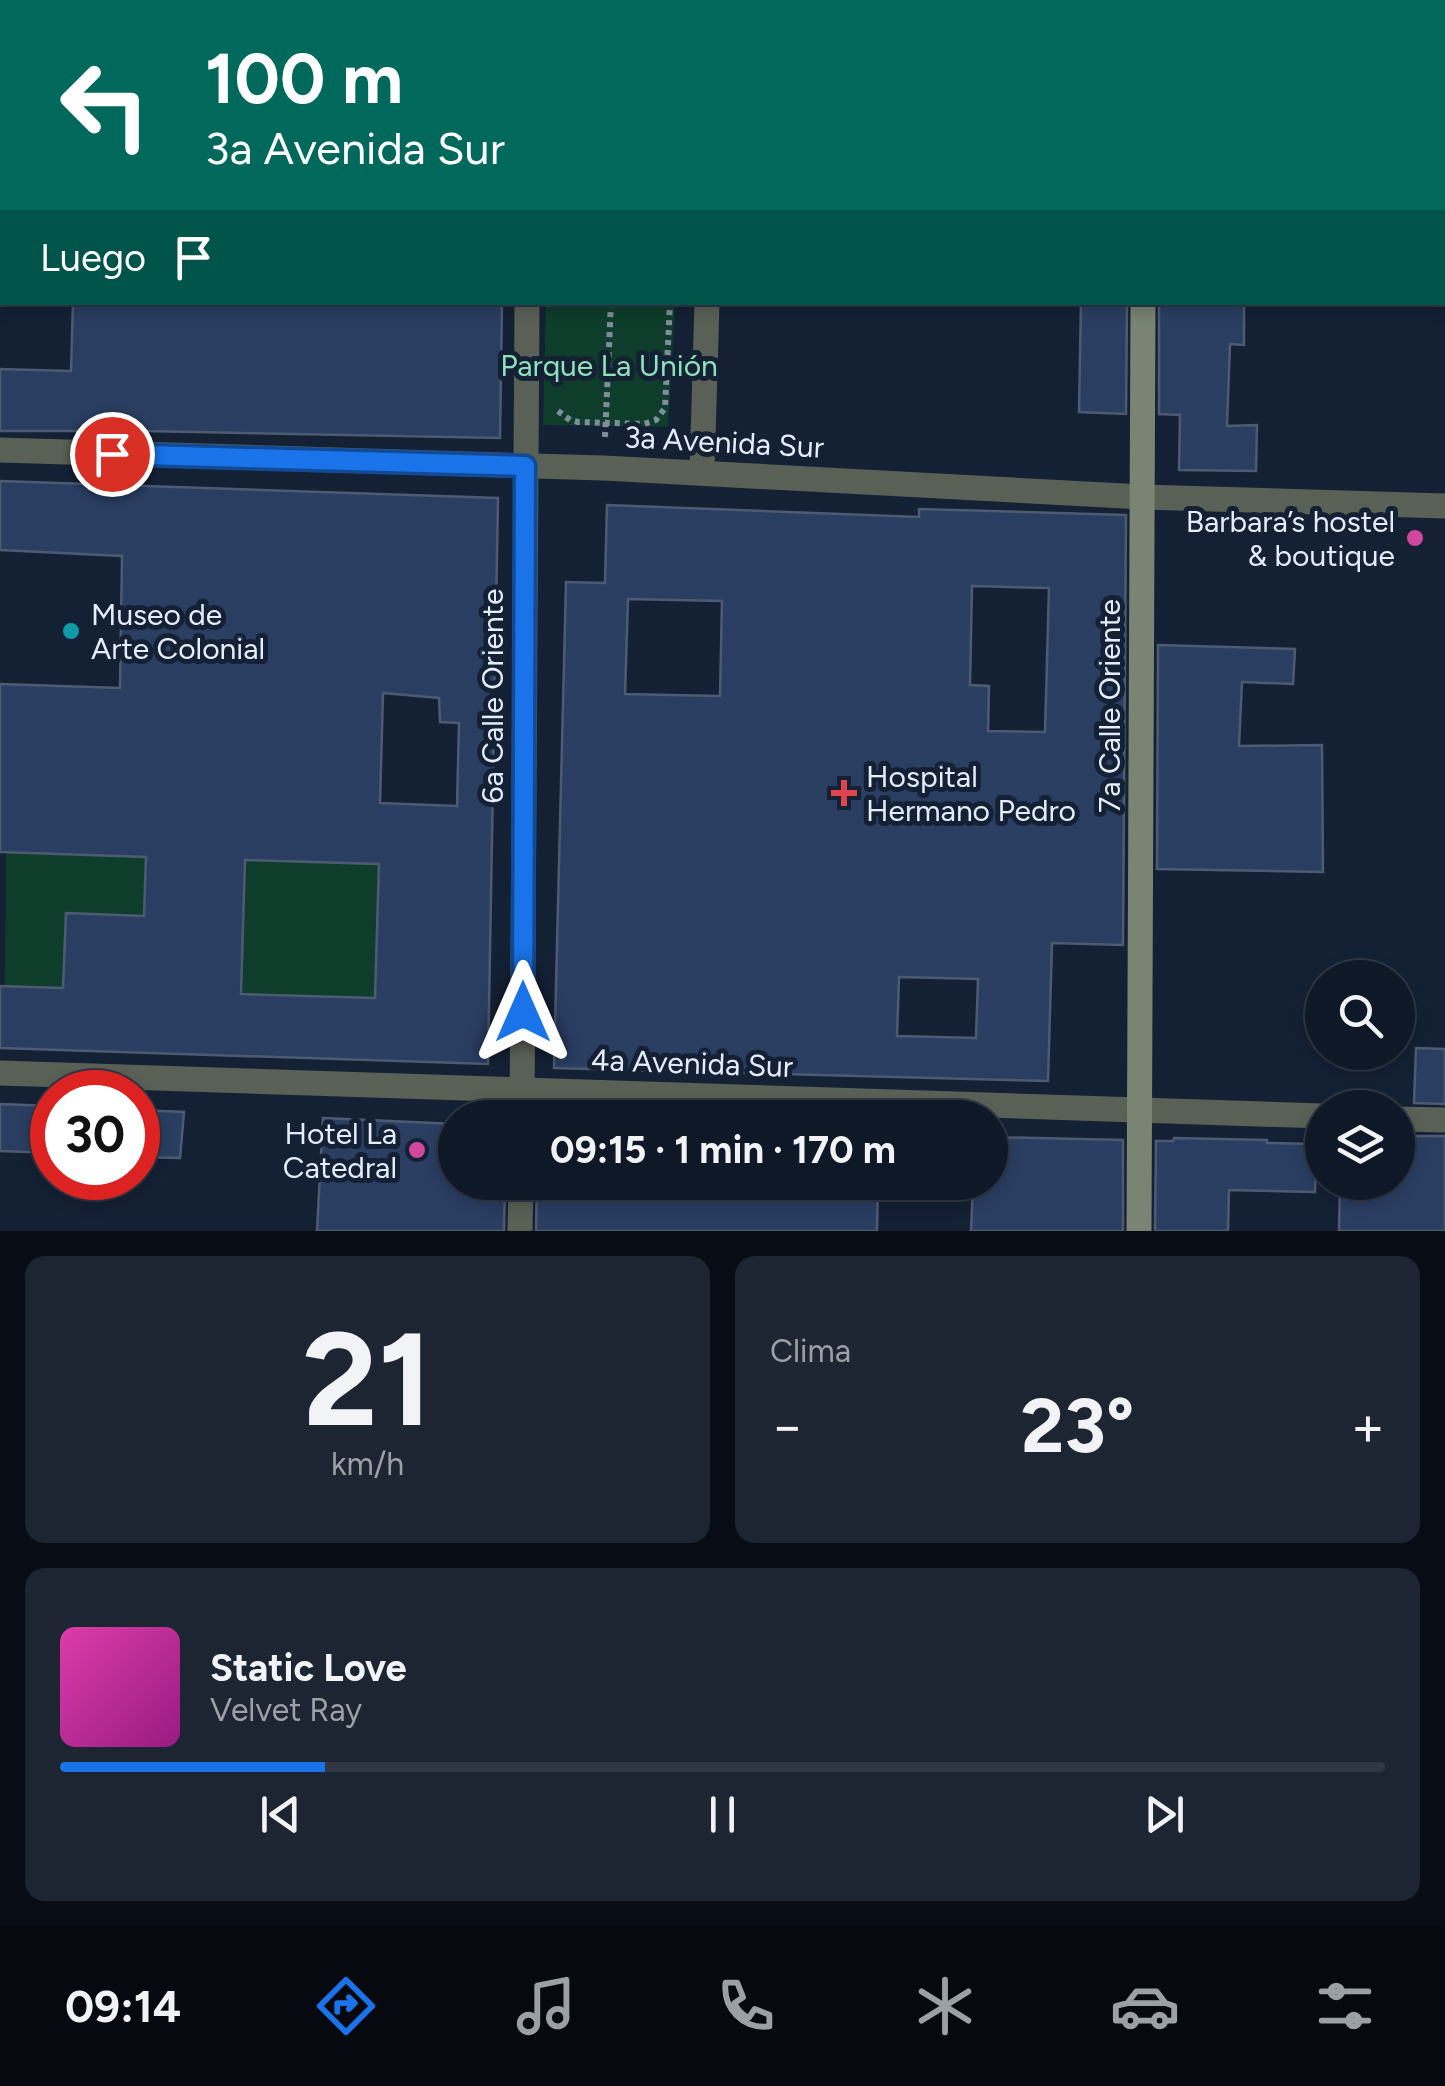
<!DOCTYPE html>
<html lang="es">
<head>
<meta charset="utf-8">
<style>
	body { margin:0; font-family:Figtree,sans-serif; background:#1d2533; color:#f1f3f6; height:100vh; display:flex; flex-direction:column; font-size:38px; white-space:nowrap }
	* { box-sizing:border-box; margin:0 }
	p { font-size:32px; color:#9ba0a7 }
	.icon { flex:none; width:55px; height:55px; fill:none; stroke:currentColor; stroke-width:2; stroke-linecap:round; stroke-linejoin:round }
	.map { position:relative; height:1231px; overflow:hidden }
	.details { display:flex; flex-direction:column; gap:25px; padding:25px; background:#080d15; flex:1 }
	.details>* { flex:none }
	.top-card { position:absolute; left:0px; top:0px; width:1445px; height:305px; box-shadow:0 5px 15px #0003,0 0 0 2px #2f3744; background:#00695c; color:#fff; overflow:hidden }
	.controls { position:absolute; left:1305px; top:960px; display:grid; gap:20px }
	.controls a { display:grid; place-items:center; width:110px; height:110px; border-radius:50%; background:#0f1827; box-shadow:0 5px 15px #0003,0 0 0 2px #2f3744; font-size:50px }
	.speed { position:absolute; left:30px; top:1070px; display:flex; gap:20px; font-size:50px; font-weight:700; text-align:center }
	.speed>* { display:grid; place-content:center; width:130px; height:130px; border-radius:50%; background:#0f1827; box-shadow:0 5px 15px #0003,0 0 0 2px #2f3744; line-height:1 }
	.speed .limit { border:15px solid #d22; background:#fff; color:#111 }
	.pin { position:absolute; display:grid; place-items:center; width:85px; height:85px; color:#fff; margin:-42px; border:5px solid #fff; border-radius:50%; box-shadow:0 2px 10px #0007 }
	.me { position:absolute; width:110px; margin:-55px; rotate:0deg; stroke-linejoin:round; filter:drop-shadow(0 0 8px #0008) }
	.turn { display:flex; align-items:center; gap:35px; height:210px; padding:0 40px; font-size:45px }
	.turn .icon { width:130px; height:130px; stroke-width:2.5 }
	.turn b { display:block; font-size:70px; line-height:85px }
	.then { display:flex; align-items:center; height:95px; padding:0 40px; background:#0003; gap:20px; font-size:38px }
	.big { font-size:75px; font-weight:700; line-height:1.1 }
	.details .widget { flex:1; display:flex; flex-direction:column; justify-content:center; gap:15px; min-width:0; padding:0 35px; border-radius:20px; background:#1d2533 }
	.details .dial { align-items:center; gap:0 }
	.dial b { font-size:130px; line-height:1 }
	.song { display:flex; align-items:center; gap:30px }
	.cover { width:120px; height:120px; border-radius:15px; background:linear-gradient(135deg,hsl(320 70% 55%),hsl(310 70% 35%)) }
	.played { height:10px; border-radius:5px; background:linear-gradient(90deg,#1a73e8 20%,#2f3744 20%) }
	.keys { display:flex; justify-content:space-around; direction:ltr }
	.heat { display:flex; justify-content:space-between; align-items:center; font-size:55px; direction:ltr }
	.details .tiles { flex:1; display:grid; gap:25px; grid-template-columns:1fr 1fr }
	.widget:last-child { grid-column:span 2 }
	.trip { position:absolute; left:438px; top:1100px; width:570px; height:100px; border-radius:50px; background:#0f1827; box-shadow:0 5px 15px #0003,0 0 0 2px #2f3744; font-weight:700; line-height:100px; text-align:center }
	.menu { display:flex; height:160px; justify-content:space-around; align-items:center; background:#060a10; color:#9ba0a7 }
	.menu .icon { width:70px; height:70px }
	.menu .current { color:#1a73e8 }
	.menu b { font-size:45px; color:#f1f3f6 }
	.map>svg:first-child { display:block }
	.green { fill:#0e3d2b }
	.building { fill:#2a3e62; stroke:#4d5b72; stroke-width:2.5; fill-rule:evenodd }
	.lines { fill:none; stroke-linecap:round; stroke-linejoin:round }
	.path { stroke:#818c9c; stroke-width:6; stroke-dasharray:5 5; stroke-linecap:butt }
	.minor { stroke:#596055; stroke-width:25 }
	.tertiary { stroke:#596055; stroke-width:25 }
	.secondary { stroke:#798472; stroke-width:25 }
	.route-casing { stroke:#114b97; stroke-width:25 }
	.route { stroke:#1a73e8; stroke-width:18 }
	.hotel-dot { fill:#d1479c; stroke:#142034; stroke-width:4 }
	.culture-dot { fill:#0f9aa8; stroke:#142034; stroke-width:4 }
	.health-dot { fill:#e0444e; stroke:#142034; stroke-width:4 }
	.labels { text-anchor:middle; dominant-baseline:central; stroke-width:10; stroke-linejoin:round; paint-order:stroke }
	.park-label { font-size:30px; fill:#8fe1bb; stroke:#142034 }
	.street-label { font-size:30px; fill:#e4edfb; stroke:#142034 }
	.poi-label { font-size:30px; fill:#e4edfb; stroke:#142034; text-anchor:end }
</style>
</head>
<body>
<div class="map">
<svg width="1445" height="1231" viewBox="0 0 1445 1231">
	<rect width="100%" height="100%" fill="#142034"/>
	<g class="green">
		<path d="M546,303H675L668,427L543,425Z"/>
		<path d="M6,853L146,857L142,990L5,986Z"/>
		<path d="M245,860L379,864L375,998L241,994Z"/>
	</g>
	<g class="building">
		<path d="M73,302H502L500,438L144,431H0V369L71,371Z"/>
		<path d="M1081,302H1127L1126,414L1079,412Z"/>
		<path d="M1159,302H1244V345L1230,344L1227,426L1257,425L1256,471L1179,470L1180,415L1159,414Z"/>
		<path d="M0,481L498,498L488,1064L0,1048V986L63,988L66,913L144,916L146,857L0,852V684L120,688L122,556L0,550ZM383,693L439,698L440,722L459,723L457,806L380,803ZM245,860L379,864L375,998L241,994Z"/>
		<path d="M607,505L919,517V509L1126,515L1123,945L1052,943L1048,1081L554,1068L566,582L605,583ZM972,586L1049,588L1045,732L988,731L989,686L970,685ZM628,599L722,601L720,696L625,694ZM899,977L978,979L976,1038L897,1036Z"/>
		<path d="M1158,645L1295,649L1293,684L1242,682L1239,746L1322,745L1323,872L1157,869Z"/>
		<path d="M1416,1048L1445,1049V1104L1414,1103Z"/>
		<path d="M0,1104L52,1106V1153L0,1151Z"/>
		<path d="M138,1110L184,1112L180,1158L138,1157Z"/>
		<path d="M323,1118L455,1124V1182H505L504,1231H317Z"/>
		<path d="M1413,1136H1445V1231H1339L1340,1182H1398V1147L1412,1148Z"/>
		<path d="M990,1137L1123,1140V1231H971L973,1182H990Z"/>
		<path d="M1174,1138L1267,1140V1143L1317,1144L1315,1192L1229,1190L1228,1231H1155L1156,1141H1173Z"/>
		<path d="M537,1182H878L877,1231H536Z"/>
	</g>
	<g class="lines">
		<g class="path">
			<path d="M625,2V0"/>
			<path d="M558,411L570,420L578,422L644,424L656,420L665,408L670,302"/>
			<path d="M605,437L611,302"/>
		</g>
		<g class="minor">
			<path d="M531,2V0"/>
			<path d="M716,2V0"/>
			<path d="M702,472L707,302"/>
			<path d="M1143,497L1445,506"/>
			<path d="M522,1118L527,302"/>
			<path d="M520,1231L521,1182"/>
		</g>
		<g class="tertiary">
			<path d="M0,450L604,468L1143,497"/>
			<path d="M0,1073L1322,1116"/>
			<path d="M1398,1119L1445,1120"/>
		</g>
		<g class="secondary">
			<path d="M1143,2V0"/>
			<path d="M1139,1231L1143,302"/>
		</g>
	</g>
	<g class="lines">
		<g class="route-casing">
			<path id="route" d="M112,454L525,466L523,1012"/>
		</g>
		<use href="#route" class="route"/>
	</g>
	<g class="hotel-dot">
		<circle cx="1415" cy="538" r="10"/>
		<circle cx="417" cy="1150" r="10"/>
	</g>
	<circle class="culture-dot" cx="71" cy="631" r="10"/>
	<path class="health-dot" d="M839 778h10v10h10v10h-10v10h-10v-10h-10v-10h10z"/>
	<g class="labels">
		<g class="park-label">
			<text x="609" y="365">Parque La Unión</text>
		</g>
		<g class="street-label">
			<text transform="translate(724 442) rotate(3)">3a Avenida Sur</text>
			<text transform="translate(492 696) rotate(-90)">6a Calle Oriente</text>
			<text transform="translate(1109 706) rotate(-90)">7a Calle Oriente</text>
			<text transform="translate(692 1063) rotate(2)">4a Avenida Sur</text>
		</g>
		<g class="poi-label">
			<text x="1395" y="521">Barbara’s hostel<tspan x="1395" dy="34">&amp; boutique</tspan></text>
			<text x="91" y="614" text-anchor="start">Museo de<tspan x="91" dy="34">Arte Colonial</tspan></text>
			<text x="866" y="776" text-anchor="start">Hospital<tspan x="866" dy="34">Hermano Pedro</tspan></text>
			<text x="397" y="1133">Hotel La<tspan x="397" dy="34">Catedral</tspan></text>
		</g>
	</g>
</svg>
<div class="controls">
<a><svg class="icon" aria-label="search" viewBox="0 0 24 24"><circle cx="10" cy="10" r="6"/><path d="M15 15l6 6"/></svg></a>
<a><svg class="icon" aria-label="layers" viewBox="0 0 24 24"><path d="M12 4l9 5-9 5-9-5zM3 14l9 5 9-5"/></svg></a>
</div>
<div class="speed"><div class="limit">30</div></div>
<div class="pin" style="left:112px;top:454px;background:#d93025"><svg class="icon" aria-label="arrive" viewBox="0 0 24 24"><path d="M6 21V4h12l-3 4 3 4H6"/></svg></div>
<svg class="me" style="left:523px;top:1012px" viewBox="-20 -20 40 40"><path d="M0-17L14 15 0 8-14 15z" fill="#1a73e8" stroke="#fff" stroke-width="4"/></svg>
<div class="trip">09:15 · 1 min · 170 m</div>
<div class="top-card">
<div class="turn"><svg class="icon" aria-label="left" viewBox="0 0 24 24"><path d="M17 20v-9H6M10 6l-5 5 5 5"/></svg><div><b>100 m</b>3a Avenida Sur</div></div>
<div class="then">Luego<svg class="icon" aria-label="arrive" viewBox="0 0 24 24"><path d="M6 21V4h12l-3 4 3 4H6"/></svg></div>
</div>
</div>
<section class="details">
<div class="tiles">
<div class="widget dial"><b>21</b><p>km/h</p></div>
<div class="widget"><p>Clima</p>
<div class="heat"><a>−</a><b class="big">23°</b><a>+</a></div>
</div>
<div class="widget">
<div class="song"><i class="cover"></i><div><b>Static Love</b><p>Velvet Ray</p></div></div>
<div class="played"></div>
<div class="keys"><svg class="icon" aria-label="previous" viewBox="0 0 24 24"><path d="M18 5L8 12l10 7zM5 5v14"/></svg><svg class="icon" aria-label="pause" viewBox="0 0 24 24"><path d="M8 5v14M16 5v14"/></svg><svg class="icon" aria-label="next" viewBox="0 0 24 24"><path d="M6 5l10 7-10 7zM19 5v14"/></svg></div>
</div>
</div>
</section>
<nav class="menu">
<b>09:14</b>
<svg class="icon current" aria-label="directions" viewBox="0 0 24 24"><path d="M12 3l9 9-9 9-9-9zM9 14v-3h6M13 9l2 2-2 2"/></svg>
<svg class="icon" aria-label="music" viewBox="0 0 24 24"><path d="M9 18V5l10-2v13"/><circle cx="6" cy="18" r="3"/><circle cx="16" cy="16" r="3"/></svg>
<svg class="icon" aria-label="phone" viewBox="0 0 24 24"><path d="M5 4h4l2 5-3 2q2 4 5 5l2-3 5 2v4C11 20 4 13 5 4z"/></svg>
<svg class="icon" aria-label="climate" viewBox="0 0 24 24"><path d="M12 3v18M4 7l16 10M4 17L20 7"/></svg>
<svg class="icon" aria-label="car" viewBox="0 0 24 24"><path d="M5 17H2v-5l4-1 3-4h7l3 4 3 1v5h-3M9 17h6M6 11h13"/><circle cx="7" cy="17" r="2"/><circle cx="17" cy="17" r="2"/></svg>
<svg class="icon" aria-label="filters" viewBox="0 0 24 24"><path d="M4 7h16M4 17h16"/><circle cx="9" cy="7" r="2"/><circle cx="15" cy="17" r="2"/></svg>
</nav>
</body>
</html>
